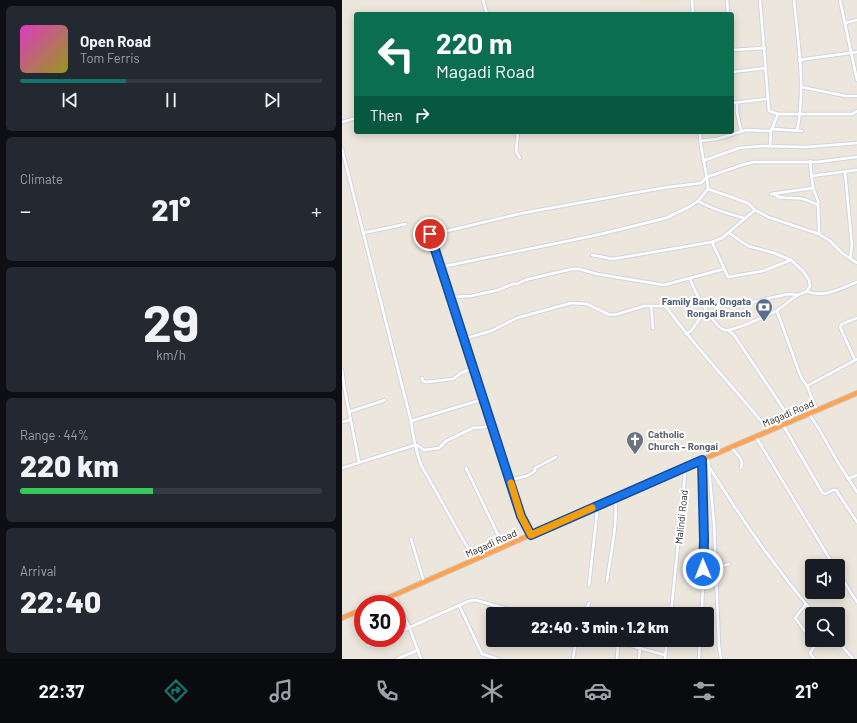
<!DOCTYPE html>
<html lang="en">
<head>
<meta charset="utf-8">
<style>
	body { margin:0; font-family:Barlow,sans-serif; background:#242831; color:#f1f3f6; height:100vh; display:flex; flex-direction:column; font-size:15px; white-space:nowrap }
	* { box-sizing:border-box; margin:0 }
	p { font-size:13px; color:#9ea1a6 }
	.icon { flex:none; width:22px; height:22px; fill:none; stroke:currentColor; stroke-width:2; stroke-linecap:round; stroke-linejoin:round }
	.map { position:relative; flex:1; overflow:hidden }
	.drawer { display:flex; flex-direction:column; gap:6px; padding:6px; background:#0d0f14; width:342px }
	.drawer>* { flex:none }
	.hud { position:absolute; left:12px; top:12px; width:380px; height:122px; border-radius:4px; box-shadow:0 2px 10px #0003; background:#0b6e4f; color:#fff; overflow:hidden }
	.buttons { position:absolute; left:463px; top:559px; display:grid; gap:8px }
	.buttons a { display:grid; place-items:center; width:40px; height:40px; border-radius:4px; background:#171b24; box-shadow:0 2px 10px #0003; font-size:20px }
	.speed { position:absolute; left:12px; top:595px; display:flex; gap:8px; font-size:20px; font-weight:700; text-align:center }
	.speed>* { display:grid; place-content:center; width:52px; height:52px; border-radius:50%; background:#171b24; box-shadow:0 2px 10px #0003; line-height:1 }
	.speed .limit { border:6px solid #d22; background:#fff; color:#111 }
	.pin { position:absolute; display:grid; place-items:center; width:34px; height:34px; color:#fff; margin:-17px; border:2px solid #fff; border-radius:50%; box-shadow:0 1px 4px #0007 }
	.me { position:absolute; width:44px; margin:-22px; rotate:359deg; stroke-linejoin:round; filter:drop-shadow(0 0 3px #0008) }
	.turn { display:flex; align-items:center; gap:14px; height:84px; padding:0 16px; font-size:18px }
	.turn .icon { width:52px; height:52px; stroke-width:2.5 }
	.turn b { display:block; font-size:28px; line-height:34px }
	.then { display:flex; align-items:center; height:38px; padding:0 16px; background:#0003; gap:8px; font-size:15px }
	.big { font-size:30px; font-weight:800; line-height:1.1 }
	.drawer .card { flex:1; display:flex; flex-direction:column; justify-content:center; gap:6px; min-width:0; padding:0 14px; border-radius:6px; background:#242831 }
	.drawer .dial { align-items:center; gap:0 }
	.dial b { font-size:52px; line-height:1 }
	.song { display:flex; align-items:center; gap:12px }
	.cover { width:48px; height:48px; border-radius:6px; background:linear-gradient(135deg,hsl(310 70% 55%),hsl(60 70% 35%)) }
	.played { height:4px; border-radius:2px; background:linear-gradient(90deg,#0f766e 35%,#363941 35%) }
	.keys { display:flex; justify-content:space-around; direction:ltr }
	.heat { display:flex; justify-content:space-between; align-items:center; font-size:22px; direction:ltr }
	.charge { height:6px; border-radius:3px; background:linear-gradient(90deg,#34c759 44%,#363941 0) }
	.trip { position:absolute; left:144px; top:607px; width:228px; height:40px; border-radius:4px; background:#171b24; box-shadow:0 2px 10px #0003; font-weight:800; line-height:40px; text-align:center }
	.tab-bar { display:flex; height:64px; justify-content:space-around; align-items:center; background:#090b0e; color:#9ea1a6 }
	.tab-bar .icon { width:28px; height:28px }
	.tab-bar .on { color:#0f766e }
	.tab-bar b { font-size:18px; color:#f1f3f6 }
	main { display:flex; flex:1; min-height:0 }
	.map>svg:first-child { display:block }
	.education { fill:#eee4cb }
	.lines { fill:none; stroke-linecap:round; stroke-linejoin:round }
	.street-casing { stroke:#d1d4e3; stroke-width:4.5 }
	.highway-casing { stroke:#c8c8c8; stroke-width:6 }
	.street { stroke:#fff; stroke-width:2.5 }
	.highway { stroke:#ffa354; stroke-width:4.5 }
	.route-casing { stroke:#114b97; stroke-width:10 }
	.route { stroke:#1a73e8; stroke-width:7 }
	.slow { stroke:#f59e0b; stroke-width:7 }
	.labels { text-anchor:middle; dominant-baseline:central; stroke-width:4; stroke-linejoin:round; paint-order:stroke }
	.service-label { font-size:10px; font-weight:bold; fill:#4e5e75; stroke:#fff; text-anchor:end }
	.street-label { font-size:10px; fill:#2a2a2a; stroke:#fff }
	.worship-label { font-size:10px; font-weight:bold; fill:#5b616d; stroke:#fff; text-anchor:start }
</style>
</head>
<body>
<main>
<section class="drawer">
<div class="card">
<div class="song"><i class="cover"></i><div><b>Open Road</b><p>Tom Ferris</p></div></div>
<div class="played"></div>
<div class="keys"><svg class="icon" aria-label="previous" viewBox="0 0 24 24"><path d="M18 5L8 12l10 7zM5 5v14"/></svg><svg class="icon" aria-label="pause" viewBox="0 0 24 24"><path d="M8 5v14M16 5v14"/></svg><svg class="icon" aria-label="next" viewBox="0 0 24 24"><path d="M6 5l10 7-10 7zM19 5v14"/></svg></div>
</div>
<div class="card"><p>Climate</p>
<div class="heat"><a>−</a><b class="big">21°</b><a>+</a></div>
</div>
<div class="card dial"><b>29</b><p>km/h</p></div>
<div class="card"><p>Range · 44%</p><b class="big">220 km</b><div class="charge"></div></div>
<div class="card"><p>Arrival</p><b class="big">22:40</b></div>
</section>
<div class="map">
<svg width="515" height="659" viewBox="0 0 515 659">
	<rect width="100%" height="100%" fill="#ece6dc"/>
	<path class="education" d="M297,0H344L297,3Z"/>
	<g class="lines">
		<g class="street-casing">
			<g id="street">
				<path d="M141,0L145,14"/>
				<path d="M350,0L351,14"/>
				<path d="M385,0L386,14"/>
				<path d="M418,0L427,111L436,114H510L515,111"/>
				<path d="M452,0C456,43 464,88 455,131"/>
				<path d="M498,0L515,80"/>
				<path d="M503,23L515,20"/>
				<path d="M390,50L423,48"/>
				<path d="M457,60L515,52"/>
				<path d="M390,72L424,68"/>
				<path d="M459,87L504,96H515"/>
				<path d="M390,103L425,99"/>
				<path d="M395,103V112L399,131"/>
				<path d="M0,122L14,118"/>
				<path d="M430,129L460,131"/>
				<path d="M176,132L174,151L178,158"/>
				<path d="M358,141L375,139L404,130L429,131"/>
				<path d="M428,146L429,131L436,114"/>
				<path d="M0,149L69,421C71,437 74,451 79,465L132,559"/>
				<path d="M361,161L397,148L420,146L464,147L515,143"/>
				<path d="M468,161L471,188L476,201L477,234"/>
				<path d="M503,172L510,245L508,259"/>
				<path d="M469,176L515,170"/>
				<path d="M366,189L406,203L413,210L426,217L477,234L488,241L500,253L515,263"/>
				<path d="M429,194L471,188"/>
				<path d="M432,194C439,201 452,196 461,199C466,200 471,203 476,205"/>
				<path d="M356,201C370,209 386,214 402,218"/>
				<path d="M21,233L64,224"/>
				<path d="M370,242L386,277L421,271L449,260"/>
				<path d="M250,255L271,259L370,242L380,238L413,210"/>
				<path d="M99,267L255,235L324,218L347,207L356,201L366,189C365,169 358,152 358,132"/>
				<path d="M348,278C351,289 372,328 383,330C389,332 427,315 434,311C442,306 449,299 456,295C459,293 463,293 465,291C466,289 467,287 468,286L467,280L461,271L449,260L432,253L406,246L387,233"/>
				<path d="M465,291C480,299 500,288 515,282"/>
				<path d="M109,297L129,296L156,290L171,284H175L183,280L230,269H237L255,274L322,285L382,269"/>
				<path d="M309,306L311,328"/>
				<path d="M435,311L457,372L460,379L465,386L475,410"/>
				<path d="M367,314L379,305L408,303L432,297L447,294L456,295"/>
				<path d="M387,331L392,335L449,420"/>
				<path d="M344,334L349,331L364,310"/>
				<path d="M121,339L149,331L175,318L229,303L245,304L268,315L276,314L302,306H322L325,308C356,351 394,389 427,431"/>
				<path d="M513,360L498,327L500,324L515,318"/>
				<path d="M0,370L2,386L17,462"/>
				<path d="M80,378L81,381L84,382L111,379L119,373L131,368"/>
				<path d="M465,386L515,359"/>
				<path d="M7,412L43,400"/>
				<path d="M467,414L477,429L495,461L515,492"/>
				<path d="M69,421L142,399"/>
				<path d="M0,422L8,420"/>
				<path d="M441,425L480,492L483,494L491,490H494L515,522"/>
				<path d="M414,437L492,566"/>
				<path d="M75,445L82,450L97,448L104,441L131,428L143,427L148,420"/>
				<path d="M390,447C393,455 403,458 399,468"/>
				<path d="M366,458L372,523L377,647L379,659"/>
				<path d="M0,468L73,445"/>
				<path d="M124,468L158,539L159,547"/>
				<path d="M368,468C399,519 434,568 472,614"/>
				<path d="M506,479L515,475"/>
				<path d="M168,480L185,476L193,471V468L214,457"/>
				<path d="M189,534L179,515L88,235L181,213L320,188L359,183L365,177L403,164L412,162H475L515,157"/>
				<path d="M69,539L82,582"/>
				<path d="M374,568L387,564"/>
				<path d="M496,572L515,602"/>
				<path d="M265,581C267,562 278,514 272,498"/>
				<path d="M247,585L255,513L251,508"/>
				<path d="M52,595L67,627L79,659"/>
				<path d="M464,604L453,618L473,645"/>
				<path d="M117,605L140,654L156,659"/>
				<path d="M243,614L247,603"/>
				<path d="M329,614L343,474L341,468"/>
				<path d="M360,614L362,540L360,461"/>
				<path d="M55,633L127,601L133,600L184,614"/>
				<path d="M267,640L323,655"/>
				<path d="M495,640L511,659"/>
				<path d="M26,646L44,638"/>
				<path d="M55,659L76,650"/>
				<path d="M231,659L234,640"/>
				<path d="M275,659L276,643"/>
				<path d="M297,659L298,648"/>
				<path d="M323,659L325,640"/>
				<path d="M357,659L358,640"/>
				<path d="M472,659L468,653L477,640"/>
			</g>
		</g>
		<g class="highway-casing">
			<g id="highway">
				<path d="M32,604L306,483L515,393"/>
				<path d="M0,618L21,609"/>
			</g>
		</g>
		<use href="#street" class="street"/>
		<use href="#highway" class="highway"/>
	</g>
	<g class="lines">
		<g class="route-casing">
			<path id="route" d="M88,234L179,516L189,535L360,460L362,540L361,569"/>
		</g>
		<use href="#route" class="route"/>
		<path class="slow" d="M169,483L179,516L189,535L250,508"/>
	</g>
	<defs>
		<g id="bank-pin" transform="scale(0.9)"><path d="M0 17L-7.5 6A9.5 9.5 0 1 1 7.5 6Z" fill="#5c6f8a" stroke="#fff"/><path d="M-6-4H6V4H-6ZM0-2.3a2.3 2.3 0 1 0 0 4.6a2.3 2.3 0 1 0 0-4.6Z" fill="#fff"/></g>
		<g id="church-pin" transform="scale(0.9)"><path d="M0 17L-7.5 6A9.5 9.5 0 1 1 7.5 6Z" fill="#6b7280" stroke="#fff"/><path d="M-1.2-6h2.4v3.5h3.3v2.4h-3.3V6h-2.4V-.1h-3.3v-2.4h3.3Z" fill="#fff"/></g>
	</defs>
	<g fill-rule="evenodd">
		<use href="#bank-pin" x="422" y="307"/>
		<use href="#church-pin" x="293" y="440"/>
	</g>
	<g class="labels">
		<g class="service-label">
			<text x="409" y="301">Family Bank, Ongata<tspan x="409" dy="12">Rongai Branch</tspan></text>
		</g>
		<g class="street-label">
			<text transform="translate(446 413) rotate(-23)">Magadi Road</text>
			<text transform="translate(339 517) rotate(-84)">Malindi Road</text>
			<text transform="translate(149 543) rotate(-24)">Magadi Road</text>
		</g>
		<g class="worship-label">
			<text x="306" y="434">Catholic<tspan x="306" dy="12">Church - Rongai</tspan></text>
		</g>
	</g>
</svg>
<div class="buttons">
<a><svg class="icon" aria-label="sound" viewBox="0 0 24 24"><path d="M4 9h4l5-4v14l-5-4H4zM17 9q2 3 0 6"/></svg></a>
<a><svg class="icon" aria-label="search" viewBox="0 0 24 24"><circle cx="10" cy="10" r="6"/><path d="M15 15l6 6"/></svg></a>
</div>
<div class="speed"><div class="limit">30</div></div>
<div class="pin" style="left:88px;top:234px;background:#d93025"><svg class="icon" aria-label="arrive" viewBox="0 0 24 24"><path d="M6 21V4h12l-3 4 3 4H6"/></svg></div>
<svg class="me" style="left:361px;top:569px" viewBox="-20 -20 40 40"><circle r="17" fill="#1a73e8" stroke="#fff" stroke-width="3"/><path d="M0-11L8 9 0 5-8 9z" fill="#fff"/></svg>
<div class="trip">22:40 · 3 min · 1.2 km</div>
<div class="hud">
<div class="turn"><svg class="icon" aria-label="left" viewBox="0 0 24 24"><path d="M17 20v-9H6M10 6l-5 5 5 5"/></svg><div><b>220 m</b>Magadi Road</div></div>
<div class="then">Then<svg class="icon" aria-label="right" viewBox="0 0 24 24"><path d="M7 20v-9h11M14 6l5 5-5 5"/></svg></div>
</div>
</div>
</main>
<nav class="tab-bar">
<b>22:37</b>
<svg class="icon on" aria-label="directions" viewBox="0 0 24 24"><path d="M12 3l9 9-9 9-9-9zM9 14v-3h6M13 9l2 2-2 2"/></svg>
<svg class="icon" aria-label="music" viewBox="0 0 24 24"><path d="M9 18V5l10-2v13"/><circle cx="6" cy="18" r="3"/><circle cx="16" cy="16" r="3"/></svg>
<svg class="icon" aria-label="phone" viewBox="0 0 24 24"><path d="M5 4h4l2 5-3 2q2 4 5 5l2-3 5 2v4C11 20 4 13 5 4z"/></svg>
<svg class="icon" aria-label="climate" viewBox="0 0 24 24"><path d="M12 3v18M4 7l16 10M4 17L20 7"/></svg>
<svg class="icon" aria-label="car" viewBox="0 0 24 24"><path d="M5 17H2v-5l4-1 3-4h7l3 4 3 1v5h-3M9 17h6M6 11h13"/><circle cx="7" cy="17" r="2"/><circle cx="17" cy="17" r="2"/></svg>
<svg class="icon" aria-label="filters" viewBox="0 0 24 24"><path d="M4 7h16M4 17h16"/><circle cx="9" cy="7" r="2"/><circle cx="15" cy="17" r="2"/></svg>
<b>21°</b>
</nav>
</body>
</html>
